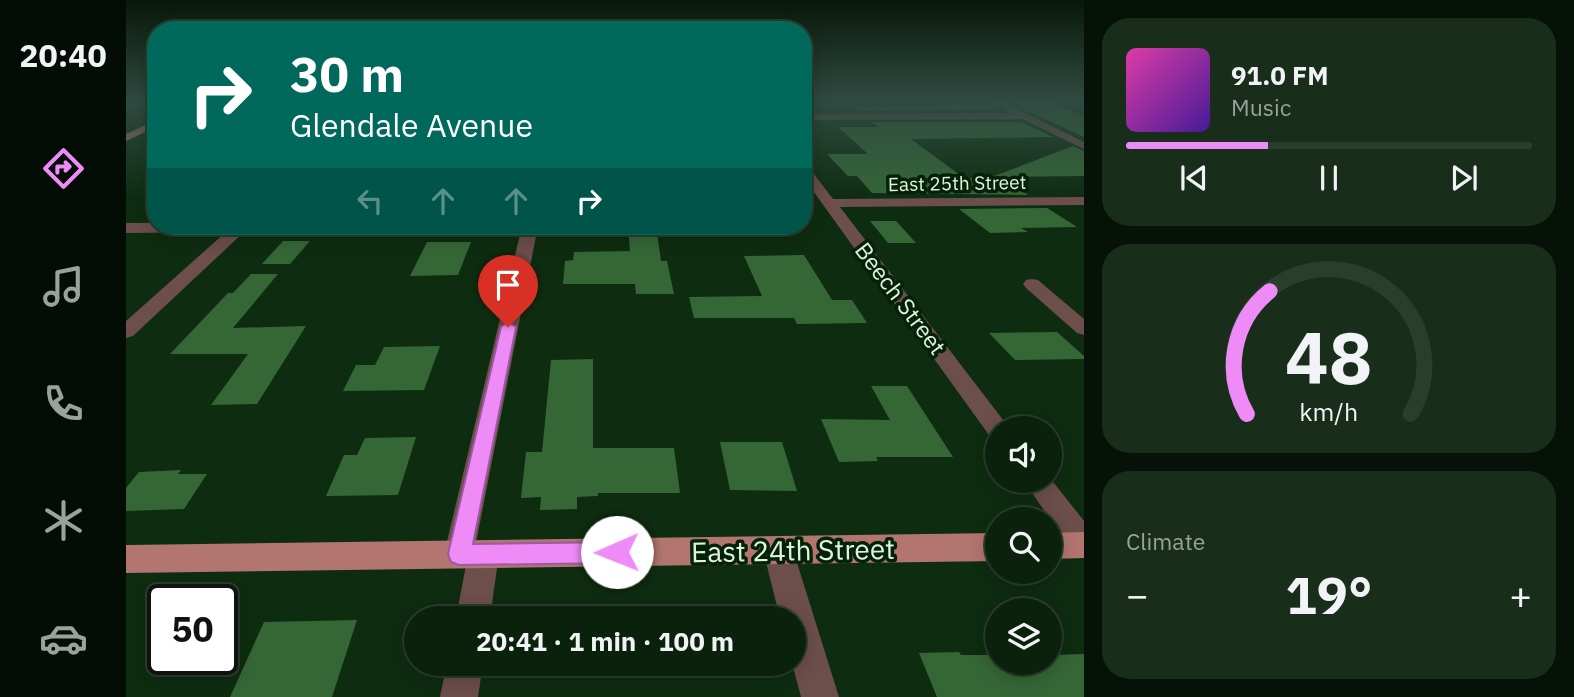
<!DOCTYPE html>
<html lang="en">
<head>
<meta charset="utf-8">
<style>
	body { margin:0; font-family:"IBM Plex Sans",sans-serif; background:#182e1a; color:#f1f3f6; height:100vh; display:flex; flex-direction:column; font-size:26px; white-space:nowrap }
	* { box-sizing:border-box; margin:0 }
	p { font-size:23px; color:#99a39d }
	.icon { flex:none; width:38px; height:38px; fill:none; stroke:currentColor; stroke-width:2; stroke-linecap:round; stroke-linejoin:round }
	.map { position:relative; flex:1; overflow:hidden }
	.side { display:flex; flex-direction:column; gap:18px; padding:18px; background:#061207; width:490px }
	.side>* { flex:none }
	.guide { position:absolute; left:21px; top:21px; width:665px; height:214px; border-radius:28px; box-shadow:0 4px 18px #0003,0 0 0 2px #2a3e2d; background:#00695c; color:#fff; overflow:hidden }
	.fabs { position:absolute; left:859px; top:416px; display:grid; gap:14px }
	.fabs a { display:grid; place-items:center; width:77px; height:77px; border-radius:50%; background:#0a210c; box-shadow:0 4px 18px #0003,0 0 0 2px #2a3e2d; font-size:35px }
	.speed { position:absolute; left:21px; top:584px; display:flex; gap:14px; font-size:35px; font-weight:700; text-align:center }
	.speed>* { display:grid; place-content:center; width:91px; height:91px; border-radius:50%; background:#0a210c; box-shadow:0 4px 18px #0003,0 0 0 2px #2a3e2d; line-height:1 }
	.speed .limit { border:4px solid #111; border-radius:10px; background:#fff; color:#111 }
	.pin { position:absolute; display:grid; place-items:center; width:60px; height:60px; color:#fff; margin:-72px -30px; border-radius:50% 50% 50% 0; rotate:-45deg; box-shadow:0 0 7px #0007 }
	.pin .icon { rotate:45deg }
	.me { position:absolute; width:77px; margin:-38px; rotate:269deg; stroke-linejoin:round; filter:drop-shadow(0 0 5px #0008) }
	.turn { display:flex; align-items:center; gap:24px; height:147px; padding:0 28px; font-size:32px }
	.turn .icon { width:91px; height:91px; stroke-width:2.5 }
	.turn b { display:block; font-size:49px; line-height:60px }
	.lanes { display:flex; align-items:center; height:66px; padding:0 28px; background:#0003; justify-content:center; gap:35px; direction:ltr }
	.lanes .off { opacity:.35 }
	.big { font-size:52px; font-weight:700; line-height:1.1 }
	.side .tile { flex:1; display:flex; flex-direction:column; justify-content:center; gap:10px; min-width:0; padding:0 24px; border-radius:28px; background:#182e1a }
	.side .dial { align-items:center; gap:0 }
	.dial svg { height:182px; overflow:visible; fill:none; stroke:#2a3e2d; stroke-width:7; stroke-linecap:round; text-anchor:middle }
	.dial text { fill:#f1f3f6; stroke:none }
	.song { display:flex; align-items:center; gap:21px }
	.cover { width:84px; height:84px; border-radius:10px; background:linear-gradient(135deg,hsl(320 70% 55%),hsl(260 70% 35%)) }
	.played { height:7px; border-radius:4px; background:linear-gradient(90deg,#ef8bf7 35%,#2a3e2d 35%) }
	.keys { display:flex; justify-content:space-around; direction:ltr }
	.heat { display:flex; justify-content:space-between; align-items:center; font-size:38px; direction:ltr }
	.trip { position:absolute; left:278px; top:606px; width:402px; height:70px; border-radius:35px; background:#0a210c; box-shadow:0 4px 18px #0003,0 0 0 2px #2a3e2d; font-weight:700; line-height:70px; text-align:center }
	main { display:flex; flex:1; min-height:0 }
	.menu { display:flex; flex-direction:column; width:126px; justify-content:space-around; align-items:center; background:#040d05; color:#99a39d }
	.menu .icon { width:49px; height:49px }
	.menu .on { color:#ef8bf7 }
	.menu b { font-size:32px; color:#f1f3f6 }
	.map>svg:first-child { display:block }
	.building { fill:#356636 }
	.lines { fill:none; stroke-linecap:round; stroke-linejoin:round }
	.minor { fill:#6c4e4b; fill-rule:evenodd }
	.major { fill:#b27570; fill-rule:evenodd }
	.route { fill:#ef8bf7; stroke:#9b5aa1; stroke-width:2 }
	.labels { text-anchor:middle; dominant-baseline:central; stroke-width:7; stroke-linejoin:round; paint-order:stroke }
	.far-street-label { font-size:19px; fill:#e0f2e0; stroke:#042206 }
	.street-label { font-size:23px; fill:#e0f2e0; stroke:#042206 }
	.near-street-label { font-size:28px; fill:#e0f2e0; stroke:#042206 }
</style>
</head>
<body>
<main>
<nav class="menu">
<b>20:40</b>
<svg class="icon on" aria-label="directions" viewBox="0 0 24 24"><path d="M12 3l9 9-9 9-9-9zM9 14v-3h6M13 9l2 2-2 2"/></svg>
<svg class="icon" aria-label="music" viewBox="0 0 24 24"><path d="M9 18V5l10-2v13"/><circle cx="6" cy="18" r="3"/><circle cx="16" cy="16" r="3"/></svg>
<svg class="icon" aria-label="phone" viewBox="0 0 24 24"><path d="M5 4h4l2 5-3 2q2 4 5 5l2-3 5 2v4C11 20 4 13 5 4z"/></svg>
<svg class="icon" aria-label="climate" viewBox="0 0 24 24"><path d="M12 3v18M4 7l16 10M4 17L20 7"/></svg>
<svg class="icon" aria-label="car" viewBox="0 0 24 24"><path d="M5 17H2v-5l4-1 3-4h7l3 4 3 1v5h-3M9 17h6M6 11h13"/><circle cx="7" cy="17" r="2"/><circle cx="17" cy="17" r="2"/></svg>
</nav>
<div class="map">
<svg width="958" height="697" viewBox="0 0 958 697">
	<rect width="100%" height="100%" fill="#0e2c10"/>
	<g class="building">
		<path d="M928,103L958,116V137L886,104Z"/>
		<path d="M808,104H862L874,110L732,111L726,107L812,106Z"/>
		<path d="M746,122H895L927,137L785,139L838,178H863L947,146L958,151V176L875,177L902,195L746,193L731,176H722L701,154H742L712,127H752Z"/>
		<path d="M921,208L951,227L895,228L902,232L864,233L833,209Z"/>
		<path d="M744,221H770L790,243H762Z"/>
		<path d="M502,226H530L535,261H541L548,294H510L509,284H437L439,261L447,260L448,252L504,251Z"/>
		<path d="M157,241H184L164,264H136Z"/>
		<path d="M301,242H345L332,275L284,276Z"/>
		<path d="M678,255L706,300H726L741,323L671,324L668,318H568L563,297L636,296L618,256Z"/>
		<path d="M125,274H152L107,328L180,326L131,404L85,405L122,354H44L102,293H107Z"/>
		<path d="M931,332L958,356V359L889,360L863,333Z"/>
		<path d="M314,346L298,390L217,391L230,365H249L258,347Z"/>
		<path d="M467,359V448H548L554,493H472V496L451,497V509L414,510L415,497L395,498L400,452H416L425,360Z"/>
		<path d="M745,386H781L827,457H750L752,461L713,462L695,419L764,420Z"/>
		<path d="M290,437L272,495L200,496L218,455H231L239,438Z"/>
		<path d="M594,442H656L671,491L604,490Z"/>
		<path d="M55,470L52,474H81L58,509L0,511V488L13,472Z"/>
		<path d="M231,620L206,697H104L138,622Z"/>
		<path d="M833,652L835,655H872V663H924V655L958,654V697H811L793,653Z"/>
	</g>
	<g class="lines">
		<g class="minor">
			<path d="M863,101H875L958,142V149L896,119L677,120V114L884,113Z"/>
			<path d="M677,164L681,165L707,199L958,197V205L714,207L884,429H872V438L863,435L677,177Z"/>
			<path d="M0,223H30V226H275L267,231L118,232L7,336L0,338V321L100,232L0,233Z"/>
			<path d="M396,226H412L350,543L358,540L369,544L373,554L364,618H330L340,565L333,568L322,564L318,554Z"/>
			<path d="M906,279L912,280L958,319V335L951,333L900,288L897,284L900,280Z"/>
			<path d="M924,478L958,521V557L947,553L898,481H924Z"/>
			<path d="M652,536L663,540L667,550L713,697H675L666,663L668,618H654L637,550L641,540Z"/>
			<path d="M321,663H357L352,697H314Z"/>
		</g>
		<g class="major">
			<path d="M30,120V127L0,141V134Z"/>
			<path d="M958,532V558L924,559V533Z"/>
			<path d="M872,533V561L0,573V545Z"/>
		</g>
	</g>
	<linearGradient id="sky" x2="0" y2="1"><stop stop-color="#081809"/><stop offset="0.51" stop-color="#304b42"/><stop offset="1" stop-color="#304b42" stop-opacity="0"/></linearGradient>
	<rect width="958" height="199" fill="url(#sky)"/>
	<path class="route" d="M382,322L390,327L347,544L491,542L500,545L503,552L500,560L491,563L333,565L325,562L322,554L375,327Z"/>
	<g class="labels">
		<g class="far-street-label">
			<text transform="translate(831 183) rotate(-1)">East 25th Street</text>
		</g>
		<g class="street-label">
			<text transform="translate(775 298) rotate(53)">Beech Street</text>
		</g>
		<g class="near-street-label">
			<text transform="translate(667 550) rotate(-1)">East 24th Street</text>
		</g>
	</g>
</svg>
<div class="fabs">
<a><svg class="icon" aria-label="sound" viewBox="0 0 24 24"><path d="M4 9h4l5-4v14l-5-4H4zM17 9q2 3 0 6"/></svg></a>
<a><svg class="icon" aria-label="search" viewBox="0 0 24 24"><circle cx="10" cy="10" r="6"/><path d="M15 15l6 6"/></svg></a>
<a><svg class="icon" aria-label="layers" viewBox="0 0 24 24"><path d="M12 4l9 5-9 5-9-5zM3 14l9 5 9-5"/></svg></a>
</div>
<div class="speed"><div class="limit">50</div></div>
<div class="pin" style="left:382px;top:327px;background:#d93025"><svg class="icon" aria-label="arrive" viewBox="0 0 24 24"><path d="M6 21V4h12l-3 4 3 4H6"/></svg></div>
<svg class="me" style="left:491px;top:552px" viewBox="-20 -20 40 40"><circle r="19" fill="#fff"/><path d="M0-13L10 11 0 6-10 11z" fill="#ef8bf7"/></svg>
<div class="trip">20:41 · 1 min · 100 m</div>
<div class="guide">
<div class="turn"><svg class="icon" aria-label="right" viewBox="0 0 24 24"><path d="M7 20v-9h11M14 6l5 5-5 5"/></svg><div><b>30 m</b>Glendale Avenue</div></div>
<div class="lanes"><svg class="icon off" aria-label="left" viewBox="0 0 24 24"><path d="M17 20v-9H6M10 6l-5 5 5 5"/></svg><svg class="icon off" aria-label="ahead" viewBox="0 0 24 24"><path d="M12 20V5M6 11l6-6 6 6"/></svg><svg class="icon off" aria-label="ahead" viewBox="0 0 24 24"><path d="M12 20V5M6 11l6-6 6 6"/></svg><svg class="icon" aria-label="right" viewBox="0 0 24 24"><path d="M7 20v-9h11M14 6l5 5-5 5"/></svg></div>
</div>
</div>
<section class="side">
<div class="tile">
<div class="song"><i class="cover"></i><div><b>91.0 FM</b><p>Music</p></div></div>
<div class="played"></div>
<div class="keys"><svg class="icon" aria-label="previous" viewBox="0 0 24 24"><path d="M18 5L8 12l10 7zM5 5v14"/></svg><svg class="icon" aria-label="pause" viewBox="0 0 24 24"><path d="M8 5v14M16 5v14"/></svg><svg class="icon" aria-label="next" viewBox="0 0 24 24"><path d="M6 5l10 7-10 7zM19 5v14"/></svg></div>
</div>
<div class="tile dial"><svg viewBox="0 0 100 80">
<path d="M14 69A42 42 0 1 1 86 69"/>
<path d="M14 69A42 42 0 0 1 24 15" stroke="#ef8bf7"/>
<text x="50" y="56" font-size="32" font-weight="700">48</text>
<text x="50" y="72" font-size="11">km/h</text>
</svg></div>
<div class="tile"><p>Climate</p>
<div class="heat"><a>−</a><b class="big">19°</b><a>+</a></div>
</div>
</section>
</main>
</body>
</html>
